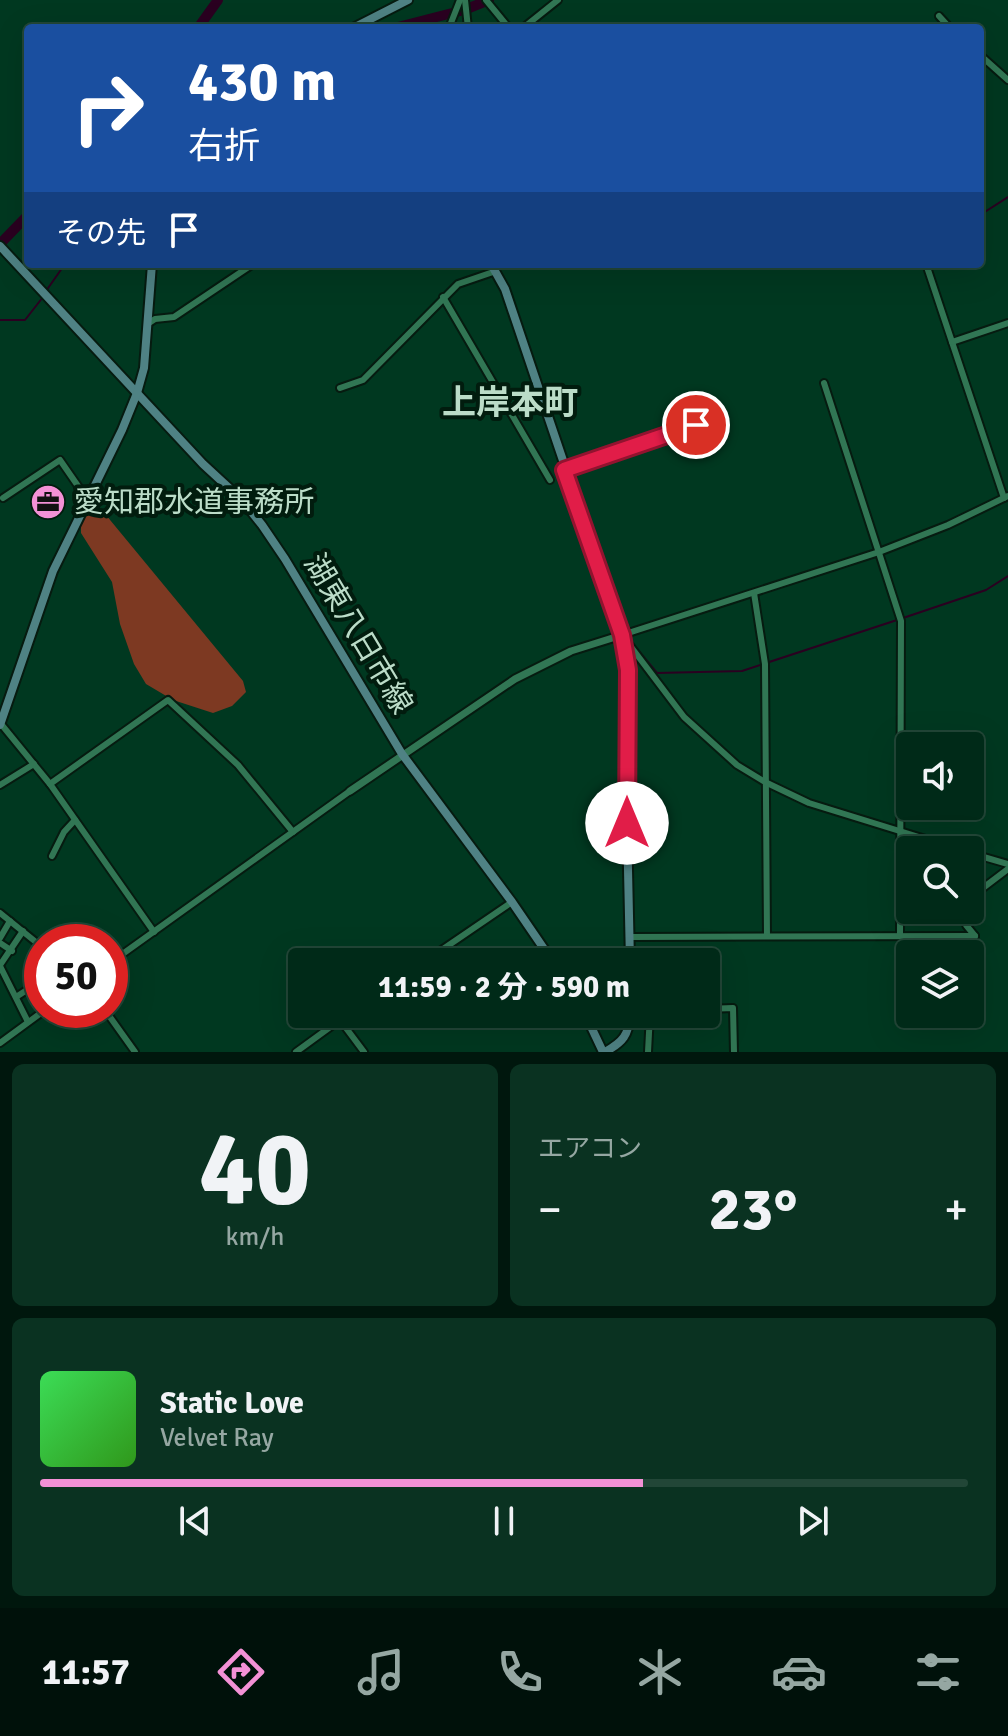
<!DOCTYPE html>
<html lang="ja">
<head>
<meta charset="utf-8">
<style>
	body { margin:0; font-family:Signika,"Noto Sans JP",sans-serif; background:#0a3221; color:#f1f3f6; height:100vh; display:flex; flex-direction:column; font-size:30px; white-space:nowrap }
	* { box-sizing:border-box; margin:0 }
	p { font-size:26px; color:#95a7a2 }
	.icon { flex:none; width:44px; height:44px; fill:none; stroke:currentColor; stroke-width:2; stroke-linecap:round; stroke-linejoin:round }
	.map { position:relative; height:1052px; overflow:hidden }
	.panel { display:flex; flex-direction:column; gap:12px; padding:12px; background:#00170d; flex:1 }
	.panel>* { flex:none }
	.guide { position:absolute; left:24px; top:24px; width:960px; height:244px; border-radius:8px; box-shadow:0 8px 32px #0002,0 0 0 2px #224637; background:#1a4fa0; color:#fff; overflow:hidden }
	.fabs { position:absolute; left:896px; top:732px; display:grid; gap:16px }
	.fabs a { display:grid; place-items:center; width:88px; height:88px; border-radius:8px; background:#002a18; box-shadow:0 8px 32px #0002,0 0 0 2px #224637; font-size:40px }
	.speed { position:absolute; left:24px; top:924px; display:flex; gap:16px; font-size:40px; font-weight:700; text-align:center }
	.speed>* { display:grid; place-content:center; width:104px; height:104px; border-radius:50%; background:#002a18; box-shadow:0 8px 32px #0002,0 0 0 2px #224637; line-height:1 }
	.speed .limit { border:12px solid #d22; background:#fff; color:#111 }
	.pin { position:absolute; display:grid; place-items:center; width:68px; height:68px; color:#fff; margin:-34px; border:4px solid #fff; border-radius:50%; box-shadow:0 2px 8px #0007 }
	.me { position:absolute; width:88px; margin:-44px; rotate:0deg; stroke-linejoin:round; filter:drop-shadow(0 0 6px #0008) }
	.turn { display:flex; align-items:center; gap:28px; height:168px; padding:0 32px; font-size:36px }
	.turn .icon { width:104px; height:104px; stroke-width:2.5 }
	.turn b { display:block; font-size:56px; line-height:68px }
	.then { display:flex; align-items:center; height:76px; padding:0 32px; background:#0003; gap:16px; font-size:30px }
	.big { font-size:60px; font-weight:700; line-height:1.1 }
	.panel .widget { flex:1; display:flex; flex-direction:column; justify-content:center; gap:12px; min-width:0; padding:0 28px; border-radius:12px; background:#0a3221 }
	.panel .dial { align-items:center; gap:0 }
	.dial b { font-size:104px; line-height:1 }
	.song { display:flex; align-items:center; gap:24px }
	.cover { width:96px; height:96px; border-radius:12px; background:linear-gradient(135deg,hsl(130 70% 55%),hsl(110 70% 35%)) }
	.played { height:8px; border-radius:4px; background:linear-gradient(90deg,#f391d6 65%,#224637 65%) }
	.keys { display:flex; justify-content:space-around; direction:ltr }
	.heat { display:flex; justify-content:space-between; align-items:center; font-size:44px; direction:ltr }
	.panel .tiles { flex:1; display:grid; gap:12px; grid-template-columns:1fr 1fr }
	.widget:last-child { grid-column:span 2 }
	.trip { position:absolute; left:288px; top:948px; width:432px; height:80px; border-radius:8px; background:#002a18; box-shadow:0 8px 32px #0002,0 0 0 2px #224637; font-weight:700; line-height:80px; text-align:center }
	.tabs { display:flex; height:128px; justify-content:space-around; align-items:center; background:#00110a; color:#95a7a2 }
	.tabs .icon { width:56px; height:56px }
	.tabs .selected { color:#f391d6 }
	.tabs b { font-size:36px; color:#f1f3f6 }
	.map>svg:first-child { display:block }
	.green { fill:#7d3922 }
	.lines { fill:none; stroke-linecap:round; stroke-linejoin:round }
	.stream { stroke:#2a0020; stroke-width:2 }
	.river { stroke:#2a0020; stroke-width:10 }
	.minor-casing { stroke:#061b10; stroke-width:10 }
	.tertiary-casing { stroke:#061b10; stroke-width:11 }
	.secondary-casing { stroke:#061b10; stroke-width:12 }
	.minor { stroke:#317654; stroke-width:6 }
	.tertiary { stroke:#317654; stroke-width:7 }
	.secondary { stroke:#4f8284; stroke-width:8 }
	.route-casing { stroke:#92132f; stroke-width:20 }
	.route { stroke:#e11d48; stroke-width:14 }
	.labels { text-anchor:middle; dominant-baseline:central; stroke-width:8; stroke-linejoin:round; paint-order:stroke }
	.poi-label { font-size:30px; fill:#bbdcc8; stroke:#011c0e; text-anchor:start }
	.street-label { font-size:30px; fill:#bbdcc8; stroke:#011c0e }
	.quarter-label { font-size:34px; font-weight:bold; fill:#bbdcc8; stroke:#011c0e }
</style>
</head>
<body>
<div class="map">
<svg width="1008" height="1052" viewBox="0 0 1008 1052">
	<rect width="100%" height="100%" fill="#003820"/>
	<path class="green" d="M91,508L101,509L243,681L246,692L232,706L213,713L173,700L146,684L134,664L120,624L112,582L81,533V521L87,510Z"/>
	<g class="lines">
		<g class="stream">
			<path d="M980,215L1008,197"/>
			<path d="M46,291L65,264"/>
			<path d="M0,320H25L43,297"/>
			<path d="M903,618L986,590L1008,576"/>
			<path d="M633,644L657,673L742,671L897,620"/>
		</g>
		<g class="river">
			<path d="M198,28L218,0"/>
			<path d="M394,28L464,10L489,0"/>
			<path d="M0,244L28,215"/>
		</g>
		<g class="minor-casing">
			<g id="minor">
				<path d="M465,0L468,28"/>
				<path d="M486,0L509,28"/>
				<path d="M939,16L950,28"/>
				<path d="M449,28L460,0"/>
				<path d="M523,28L558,0"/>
				<path d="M630,28L632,27"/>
				<path d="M980,55L1008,80"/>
				<path d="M926,264L1004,498"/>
				<path d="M443,297L550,480"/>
				<path d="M149,323L155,319L174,317L253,264"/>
				<path d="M952,342L1008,323"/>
				<path d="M824,383L901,621L900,936"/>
				<path d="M340,388L363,380L458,284L496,271"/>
				<path d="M564,470L696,425"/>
				<path d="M3,498L60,460L87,499"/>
				<path d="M754,593L765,664L767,936"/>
				<path d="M1,724L50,784L154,932"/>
				<path d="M50,784L168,700L238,765L293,832"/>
				<path d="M0,785L34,764"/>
				<path d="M961,850L809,803L765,782L737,765L684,717L622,635L879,552L948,525L1008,496"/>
				<path d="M970,853L1008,864"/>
				<path d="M52,856L64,832L75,820"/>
				<path d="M970,901L971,897L1008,869"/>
				<path d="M968,910L966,925L975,936"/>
				<path d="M0,913L42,947"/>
				<path d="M631,937L975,936"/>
				<path d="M0,938L10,921"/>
				<path d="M0,943L12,951"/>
				<path d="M424,962L512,902"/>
				<path d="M110,963L350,791"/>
				<path d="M0,965L23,931"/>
				<path d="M0,966L28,1022"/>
				<path d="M16,997L30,988L42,971"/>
				<path d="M706,1009L733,1008L734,1052"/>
				<path d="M105,1010L135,1052"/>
				<path d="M340,1020L364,1052"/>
				<path d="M0,1043L45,1010"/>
				<path d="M296,1052L348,1014"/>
				<path d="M648,1052L650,1014"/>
			</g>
		</g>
		<g class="tertiary-casing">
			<path id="tertiary" d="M350,791L515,679L571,651L622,635"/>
		</g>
		<g class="secondary-casing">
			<g id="secondary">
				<path d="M353,28L408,0"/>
				<path d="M0,246L203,464L242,500L262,525L285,559L402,754L512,902L553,962"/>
				<path d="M491,264L505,289L622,635L628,670L627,823L630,962"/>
				<path d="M0,725L53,571L122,430L137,393L144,368L152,264"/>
				<path d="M585,1014L603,1052"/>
				<path d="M605,1052C623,1042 629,1035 630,1014"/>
			</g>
		</g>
		<use href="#minor" class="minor"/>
		<use href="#tertiary" class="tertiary"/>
		<use href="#secondary" class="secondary"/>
	</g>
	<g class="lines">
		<g class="route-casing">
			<path id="route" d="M627,823L628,670L622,635L564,470L696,425"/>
		</g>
		<use href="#route" class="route"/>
	</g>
	<defs>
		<g id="office-disc" transform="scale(1.8)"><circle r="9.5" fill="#f391d6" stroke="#011c0e"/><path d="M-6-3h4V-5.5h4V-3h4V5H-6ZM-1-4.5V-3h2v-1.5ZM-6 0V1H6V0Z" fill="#111"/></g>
	</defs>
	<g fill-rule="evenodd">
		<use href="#office-disc" x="48" y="502"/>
	</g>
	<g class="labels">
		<g class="poi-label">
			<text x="74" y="502">愛知郡水道事務所</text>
		</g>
		<g class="street-label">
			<text transform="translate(358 634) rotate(59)">湖東八日市線</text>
		</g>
		<g class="quarter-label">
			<text x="510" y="403">上岸本町</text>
		</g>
	</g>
</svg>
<div class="fabs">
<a><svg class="icon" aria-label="sound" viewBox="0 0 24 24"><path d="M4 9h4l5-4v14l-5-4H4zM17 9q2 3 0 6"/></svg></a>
<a><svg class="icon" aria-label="search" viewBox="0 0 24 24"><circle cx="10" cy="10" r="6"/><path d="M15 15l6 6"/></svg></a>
<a><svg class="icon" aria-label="layers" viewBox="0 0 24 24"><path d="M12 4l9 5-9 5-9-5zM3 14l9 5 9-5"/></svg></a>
</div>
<div class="speed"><div class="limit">50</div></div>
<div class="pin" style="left:696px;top:425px;background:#d93025"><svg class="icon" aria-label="arrive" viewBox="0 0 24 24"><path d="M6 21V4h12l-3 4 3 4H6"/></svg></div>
<svg class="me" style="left:627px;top:823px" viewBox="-20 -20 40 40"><circle r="19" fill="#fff"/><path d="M0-13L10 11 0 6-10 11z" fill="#e11d48"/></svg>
<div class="trip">11:59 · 2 分 · 590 m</div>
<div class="guide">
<div class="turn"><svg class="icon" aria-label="right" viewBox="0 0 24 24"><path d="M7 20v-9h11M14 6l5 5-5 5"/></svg><div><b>430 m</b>右折</div></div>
<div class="then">その先<svg class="icon" aria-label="arrive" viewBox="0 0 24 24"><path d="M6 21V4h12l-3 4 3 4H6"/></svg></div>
</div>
</div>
<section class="panel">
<div class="tiles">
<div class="widget dial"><b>40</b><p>km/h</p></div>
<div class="widget"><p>エアコン</p>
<div class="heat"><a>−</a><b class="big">23°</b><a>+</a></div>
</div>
<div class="widget">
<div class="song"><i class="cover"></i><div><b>Static Love</b><p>Velvet Ray</p></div></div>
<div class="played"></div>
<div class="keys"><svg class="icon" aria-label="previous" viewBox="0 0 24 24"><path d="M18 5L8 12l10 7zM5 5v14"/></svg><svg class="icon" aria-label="pause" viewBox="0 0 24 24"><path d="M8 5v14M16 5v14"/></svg><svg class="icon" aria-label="next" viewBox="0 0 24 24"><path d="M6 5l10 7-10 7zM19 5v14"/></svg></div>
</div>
</div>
</section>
<nav class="tabs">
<b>11:57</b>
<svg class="icon selected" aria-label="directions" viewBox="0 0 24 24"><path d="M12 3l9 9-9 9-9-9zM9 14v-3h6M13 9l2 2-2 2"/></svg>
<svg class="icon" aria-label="music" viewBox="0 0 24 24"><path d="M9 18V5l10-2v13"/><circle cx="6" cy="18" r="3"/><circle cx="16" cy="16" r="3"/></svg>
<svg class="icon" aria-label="phone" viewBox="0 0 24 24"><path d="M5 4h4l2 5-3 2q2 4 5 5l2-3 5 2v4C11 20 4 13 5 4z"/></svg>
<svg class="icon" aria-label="climate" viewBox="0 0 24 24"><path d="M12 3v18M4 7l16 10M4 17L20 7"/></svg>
<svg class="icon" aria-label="car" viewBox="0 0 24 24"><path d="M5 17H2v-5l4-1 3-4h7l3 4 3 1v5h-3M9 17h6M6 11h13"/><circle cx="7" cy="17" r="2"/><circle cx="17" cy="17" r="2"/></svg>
<svg class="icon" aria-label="filters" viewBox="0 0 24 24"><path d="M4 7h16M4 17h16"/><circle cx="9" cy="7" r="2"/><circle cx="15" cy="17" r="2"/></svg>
</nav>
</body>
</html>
